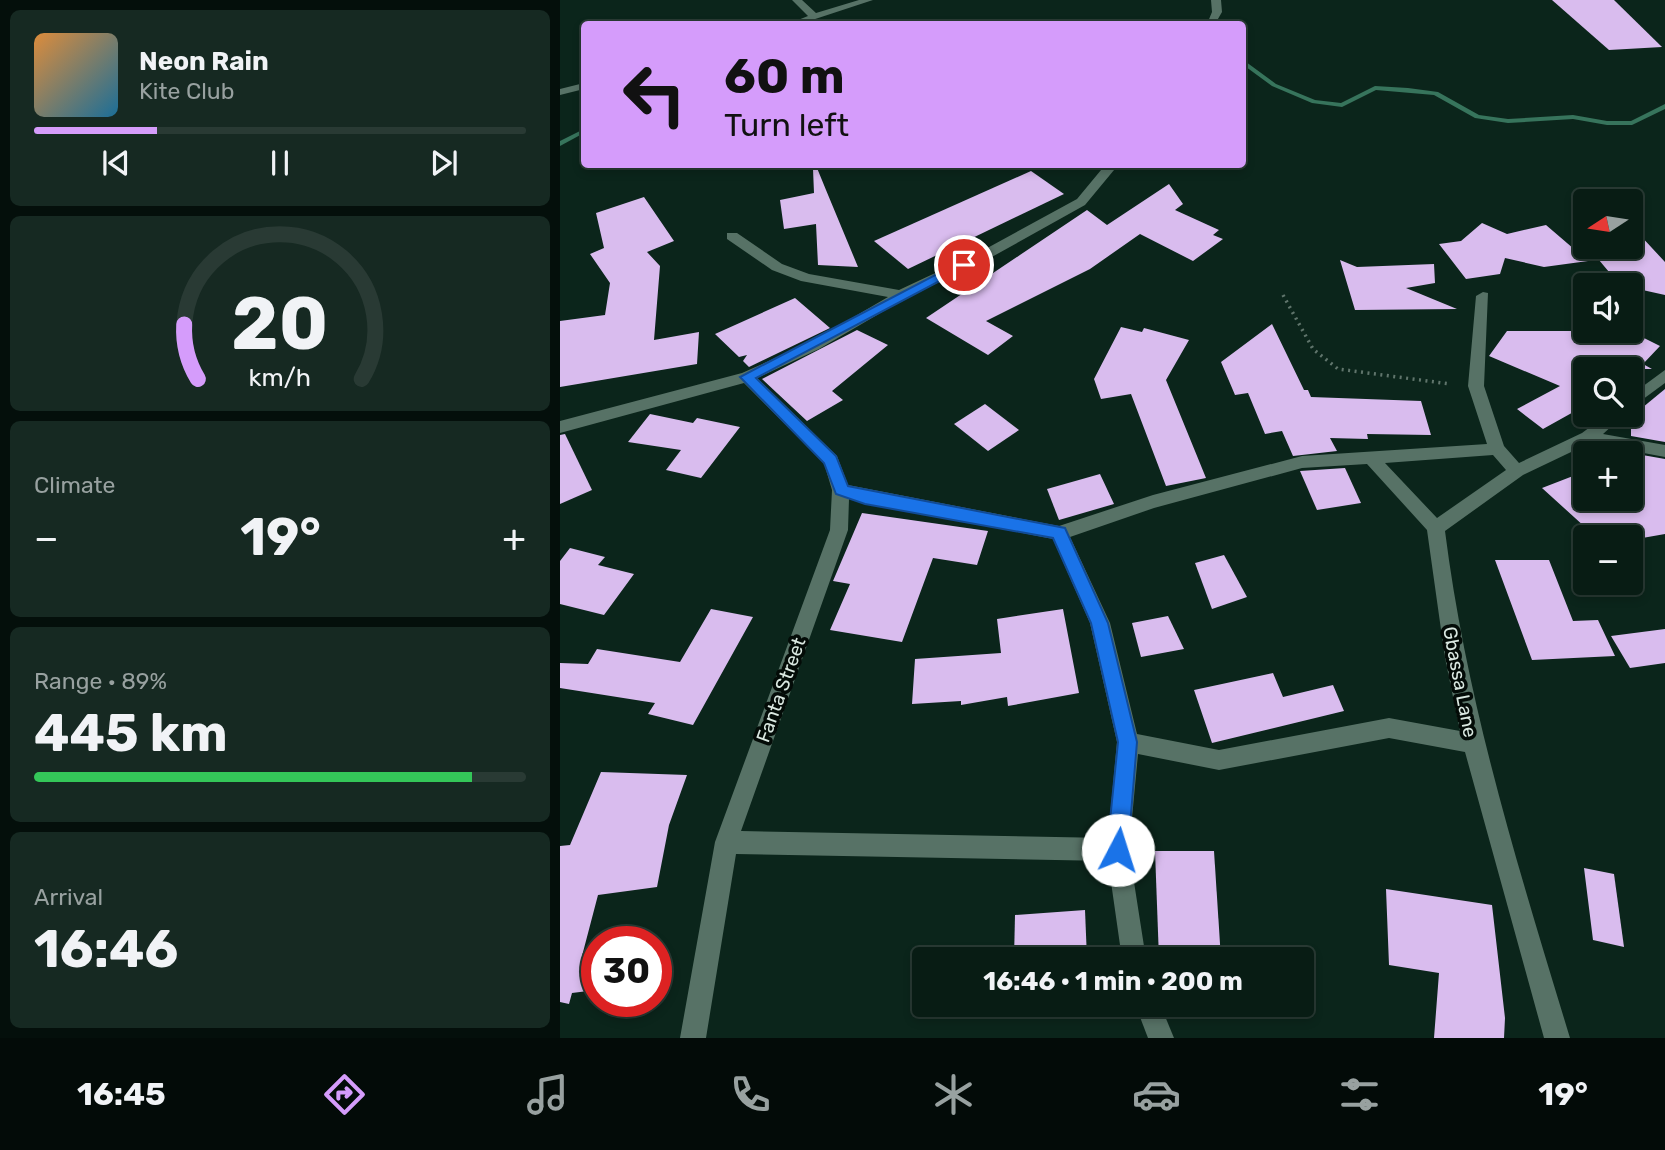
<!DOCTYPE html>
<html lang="en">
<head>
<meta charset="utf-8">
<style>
	body { margin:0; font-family:Rubik,sans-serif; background:#162922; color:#f1f3f6; height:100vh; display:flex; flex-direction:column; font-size:26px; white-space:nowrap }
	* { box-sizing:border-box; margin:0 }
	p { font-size:23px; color:#98a1a0 }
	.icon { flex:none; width:38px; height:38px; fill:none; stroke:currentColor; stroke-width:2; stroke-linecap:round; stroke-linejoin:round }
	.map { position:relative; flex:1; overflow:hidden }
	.drawer { display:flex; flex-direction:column; gap:10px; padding:10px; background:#040f0b; width:560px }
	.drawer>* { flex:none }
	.guide { position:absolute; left:21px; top:21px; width:665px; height:147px; border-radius:7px; box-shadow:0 4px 10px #0003,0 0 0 2px #293a34; background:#d59cfb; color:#111; overflow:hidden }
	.needle { width:46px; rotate:258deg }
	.buttons { position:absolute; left:1013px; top:189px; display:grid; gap:14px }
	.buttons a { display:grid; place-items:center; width:70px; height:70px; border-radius:7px; background:#081c14; box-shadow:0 4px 10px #0003,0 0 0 2px #293a34; font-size:35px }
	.speed { position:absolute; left:21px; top:926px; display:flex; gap:14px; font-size:35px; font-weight:700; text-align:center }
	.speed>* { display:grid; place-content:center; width:91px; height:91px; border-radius:50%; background:#081c14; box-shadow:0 4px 10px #0003,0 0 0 2px #293a34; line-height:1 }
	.speed .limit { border:10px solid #d22; background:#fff; color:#111 }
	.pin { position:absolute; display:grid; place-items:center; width:60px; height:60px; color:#fff; margin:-30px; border:4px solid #fff; border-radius:50%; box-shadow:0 2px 7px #0007 }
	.me { position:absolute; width:77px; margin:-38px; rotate:5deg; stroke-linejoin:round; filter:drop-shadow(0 0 5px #0008) }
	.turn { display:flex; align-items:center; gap:24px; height:147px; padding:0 28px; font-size:32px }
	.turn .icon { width:91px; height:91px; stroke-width:2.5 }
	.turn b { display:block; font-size:49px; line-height:60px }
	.big { font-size:52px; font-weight:700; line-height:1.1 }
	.drawer .tile { flex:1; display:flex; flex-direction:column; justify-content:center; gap:10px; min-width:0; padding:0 24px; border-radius:10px; background:#162922 }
	.drawer .dial { align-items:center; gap:0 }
	.dial svg { height:182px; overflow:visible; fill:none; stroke:#293a34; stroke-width:7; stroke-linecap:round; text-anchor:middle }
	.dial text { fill:#f1f3f6; stroke:none }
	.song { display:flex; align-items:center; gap:21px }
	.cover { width:84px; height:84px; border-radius:10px; background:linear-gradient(135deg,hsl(30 70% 55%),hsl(200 70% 35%)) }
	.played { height:7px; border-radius:4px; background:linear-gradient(90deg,#d59cfb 25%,#293a34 25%) }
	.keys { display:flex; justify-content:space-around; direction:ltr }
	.heat { display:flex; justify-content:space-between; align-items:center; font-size:38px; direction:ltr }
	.charge { height:10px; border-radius:5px; background:linear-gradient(90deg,#34c759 89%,#293a34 0) }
	.trip { position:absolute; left:352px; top:947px; width:402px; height:70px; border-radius:7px; background:#081c14; box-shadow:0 4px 10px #0003,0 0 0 2px #293a34; font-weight:700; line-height:70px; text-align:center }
	.menu { display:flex; height:112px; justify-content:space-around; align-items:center; background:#030b08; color:#98a1a0 }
	.menu .icon { width:49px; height:49px }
	.menu .active { color:#d59cfb }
	.menu b { font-size:32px; color:#f1f3f6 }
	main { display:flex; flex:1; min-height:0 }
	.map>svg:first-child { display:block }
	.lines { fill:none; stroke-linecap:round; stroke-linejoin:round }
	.stream { fill:#37745c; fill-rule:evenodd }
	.building { fill:#d9bcee }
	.path { stroke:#60756c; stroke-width:3.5; stroke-dasharray:2 4.5; stroke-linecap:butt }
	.minor { fill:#577266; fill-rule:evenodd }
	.route { fill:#1a73e8; stroke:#114b97; stroke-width:2 }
	.labels { text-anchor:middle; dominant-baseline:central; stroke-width:7; stroke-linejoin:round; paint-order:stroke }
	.street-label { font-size:19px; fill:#dae8e1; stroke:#030b07 }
</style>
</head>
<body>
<main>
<section class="drawer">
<div class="tile">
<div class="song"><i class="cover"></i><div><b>Neon Rain</b><p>Kite Club</p></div></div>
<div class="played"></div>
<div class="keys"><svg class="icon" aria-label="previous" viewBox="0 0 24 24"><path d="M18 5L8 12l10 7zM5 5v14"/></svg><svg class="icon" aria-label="pause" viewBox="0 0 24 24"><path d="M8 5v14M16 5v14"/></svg><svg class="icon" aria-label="next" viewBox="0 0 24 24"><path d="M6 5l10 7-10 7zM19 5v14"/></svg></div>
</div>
<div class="tile dial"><svg viewBox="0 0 100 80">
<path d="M14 69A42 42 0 1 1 86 69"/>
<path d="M14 69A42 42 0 0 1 8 45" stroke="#d59cfb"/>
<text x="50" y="56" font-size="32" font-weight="700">20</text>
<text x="50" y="72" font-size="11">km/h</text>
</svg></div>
<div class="tile"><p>Climate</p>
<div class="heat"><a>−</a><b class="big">19°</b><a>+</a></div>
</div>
<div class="tile"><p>Range · 89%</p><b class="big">445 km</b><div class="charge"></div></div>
<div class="tile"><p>Arrival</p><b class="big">16:46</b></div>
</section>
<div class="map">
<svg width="1105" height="1038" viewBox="0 0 1105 1038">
	<rect width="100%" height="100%" fill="#0b251b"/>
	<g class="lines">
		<g class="stream">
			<path d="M682,59L716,84L755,100L781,103L815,86L848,88L878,92L919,115L948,119L1013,115L1047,121H1071L1105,104V109L1072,125H1047L1013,119L948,123L915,118L874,95L816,90L782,107L752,103L712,86L682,64Z"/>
			<path d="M24,129V133L0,146V141Z"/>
		</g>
	</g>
	<g class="building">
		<path d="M992,0H1054L1102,47L1049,50Z"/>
		<path d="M257,168L266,190L298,267L258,265L256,224L224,229L220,200L254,193L253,169Z"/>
		<path d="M471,171L504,194L348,269L314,241Z"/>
		<path d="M609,184L623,204L615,210L659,230L653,235L663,239L633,261L580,234L530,269L426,321L453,336L428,355L366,318L527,210L547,225Z"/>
		<path d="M84,197L114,241L87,252L100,266L94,340L139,332L137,364L0,387V321L45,315L50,283L30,254L44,248L36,213Z"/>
		<path d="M922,223L947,234L986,225L1028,261L984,267L945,258L940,274L906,279L879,244L901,241Z"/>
		<path d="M1071,234H1079L1105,262V295L1060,285L1028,247H1071Z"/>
		<path d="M780,260L797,267L874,264L875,283L846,288L897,309L795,310Z"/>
		<path d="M235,298L270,328L189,367L183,361L187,355L179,357L155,334Z"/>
		<path d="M712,324L744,390H748L751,397L861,401L871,435L807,434L808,439L770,438L777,451L733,456L722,431L705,434L688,393L675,395L661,362Z"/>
		<path d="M561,327L582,332L584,328L629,340L606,380L646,478L606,486L571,394L541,399L534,379Z"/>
		<path d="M297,330L328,345L272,391L283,400L247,421L202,379Z"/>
		<path d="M947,331H1031L1053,345L1055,331H1070L1100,346L1083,364L1092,369H1026V405L983,429L957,409L1000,386L929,356Z"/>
		<path d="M1105,389V442L1071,436V417Z"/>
		<path d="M425,404L459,430L428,451L394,424Z"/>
		<path d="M90,414L133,423L137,418L180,427L141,478L106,470L121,450L68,442Z"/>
		<path d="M5,434L32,490L0,504V435Z"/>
		<path d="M1071,453L1105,459V534L1071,540V537H1036L982,488L1026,471V499H1071Z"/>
		<path d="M785,468L801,503L757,510L740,471Z"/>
		<path d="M540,474L554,504L499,520L487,489Z"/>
		<path d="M302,513L428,531L417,565L373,558L342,642L270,630L290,584L273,581Z"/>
		<path d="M10,548L45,557L38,565L74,574L44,615L0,604V561Z"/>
		<path d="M664,555L687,597L652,609L635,563Z"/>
		<path d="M935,560H989L1013,621L1038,620L1055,656L972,660Z"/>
		<path d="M151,609L193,617L133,725L88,714L95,703L0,688V663L28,664L37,649L120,662Z"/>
		<path d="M503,609L519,693L448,706L447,697L401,705V701L352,704L355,659L441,653L437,619Z"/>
		<path d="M608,616L624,649L581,657L572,623Z"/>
		<path d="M1105,629V663L1070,668L1051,636Z"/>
		<path d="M713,673L723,697L773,685L784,711L652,743L634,690Z"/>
		<path d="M41,772L127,775L109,825L97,887L38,895L22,956L36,955L28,991L12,993L9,1004L0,1002V846L10,845Z"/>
		<path d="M595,851H654L661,959H599Z"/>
		<path d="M1024,868L1054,874L1064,947L1033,940Z"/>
		<path d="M826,889L932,905L945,1018L944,1038H874L879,973L829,965Z"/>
		<path d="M525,910L527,959H454L455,915Z"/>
		<path d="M454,1004H529V1014L453,1018Z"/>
	</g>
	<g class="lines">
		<path class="path" d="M723,295L753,349L778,369L890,384"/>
		<g class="minor">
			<path d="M232,0H242L256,13L299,0H313L240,24H228L248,16Z"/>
			<path d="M651,0H661L662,12L655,24H647L652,12Z"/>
			<path d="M24,83V89L0,95V89Z"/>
			<path d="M546,164H559L525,205L430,258L346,298L259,349L197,378L277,456L288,485L499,526L593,495L742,456L927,444L908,386L916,296L923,292L928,293L924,386L944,446L959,463L1022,433L1046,415H1064L1043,434L1105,445V457L1030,443L963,475L885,531C907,705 959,870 1010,1038H984L905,752L829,738L659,770L578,754L569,850L586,959H562L548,861L176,854L146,1038H120L155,842L270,530L272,490L264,463L184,383L0,433V421L182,373L249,343L328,297L241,281L212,270L167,239V233H177L222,264L249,274L339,290L420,252L517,199ZM933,455L946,470L877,518L825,463ZM807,464L867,530L885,658L900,731L829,718L659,750L577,734L550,623L510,537L594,508L742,468ZM289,499L493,539L530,623L557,742L548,838L181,831L288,530Z"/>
			<path d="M1105,370V383L1071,408V395Z"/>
			<path d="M575,1004H600L614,1038H588Z"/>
		</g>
	</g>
	<path class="route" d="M400,262L410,265L196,378L276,456L288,486L505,528L548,623L577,742L568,850L565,858L558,861L550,858L547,850L558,742L531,623L493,538L305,504L276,494L264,463L180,377Z"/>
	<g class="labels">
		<g class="street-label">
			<text transform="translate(900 682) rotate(79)">Gbassa Lane</text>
			<text transform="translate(221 690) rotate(-70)">Fanta Street</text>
		</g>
	</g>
</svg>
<div class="buttons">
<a><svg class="needle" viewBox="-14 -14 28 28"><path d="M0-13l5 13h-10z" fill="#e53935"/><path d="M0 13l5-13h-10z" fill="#98a1a0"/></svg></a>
<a><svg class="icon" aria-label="sound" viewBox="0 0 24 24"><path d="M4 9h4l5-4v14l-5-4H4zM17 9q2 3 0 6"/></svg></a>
<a><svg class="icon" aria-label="search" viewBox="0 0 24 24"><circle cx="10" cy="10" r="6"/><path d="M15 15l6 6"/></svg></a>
<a>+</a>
<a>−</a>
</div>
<div class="speed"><div class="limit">30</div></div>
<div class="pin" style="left:404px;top:265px;background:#d93025"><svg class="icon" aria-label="arrive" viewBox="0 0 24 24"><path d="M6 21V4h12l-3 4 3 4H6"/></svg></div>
<svg class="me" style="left:558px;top:850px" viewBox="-20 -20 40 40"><circle r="19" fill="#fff"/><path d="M0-13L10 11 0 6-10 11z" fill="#1a73e8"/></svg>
<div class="trip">16:46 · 1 min · 200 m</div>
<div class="guide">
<div class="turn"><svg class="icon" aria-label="left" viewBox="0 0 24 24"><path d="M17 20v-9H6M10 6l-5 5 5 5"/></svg><div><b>60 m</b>Turn left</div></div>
</div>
</div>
</main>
<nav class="menu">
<b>16:45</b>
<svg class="icon active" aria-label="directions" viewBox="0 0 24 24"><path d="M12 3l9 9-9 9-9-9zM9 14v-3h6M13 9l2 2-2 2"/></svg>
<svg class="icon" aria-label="music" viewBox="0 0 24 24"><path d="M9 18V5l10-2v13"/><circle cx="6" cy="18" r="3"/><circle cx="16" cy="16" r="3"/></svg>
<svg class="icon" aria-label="phone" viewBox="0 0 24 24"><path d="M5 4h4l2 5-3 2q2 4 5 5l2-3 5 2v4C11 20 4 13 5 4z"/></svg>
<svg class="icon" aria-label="climate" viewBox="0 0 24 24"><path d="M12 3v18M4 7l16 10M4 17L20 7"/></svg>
<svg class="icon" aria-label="car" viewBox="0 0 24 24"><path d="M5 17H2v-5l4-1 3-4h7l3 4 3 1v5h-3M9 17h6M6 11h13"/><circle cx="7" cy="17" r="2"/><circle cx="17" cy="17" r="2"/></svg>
<svg class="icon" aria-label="filters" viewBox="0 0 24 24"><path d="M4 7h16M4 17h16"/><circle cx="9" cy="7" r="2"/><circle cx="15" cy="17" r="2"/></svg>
<b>19°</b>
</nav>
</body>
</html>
